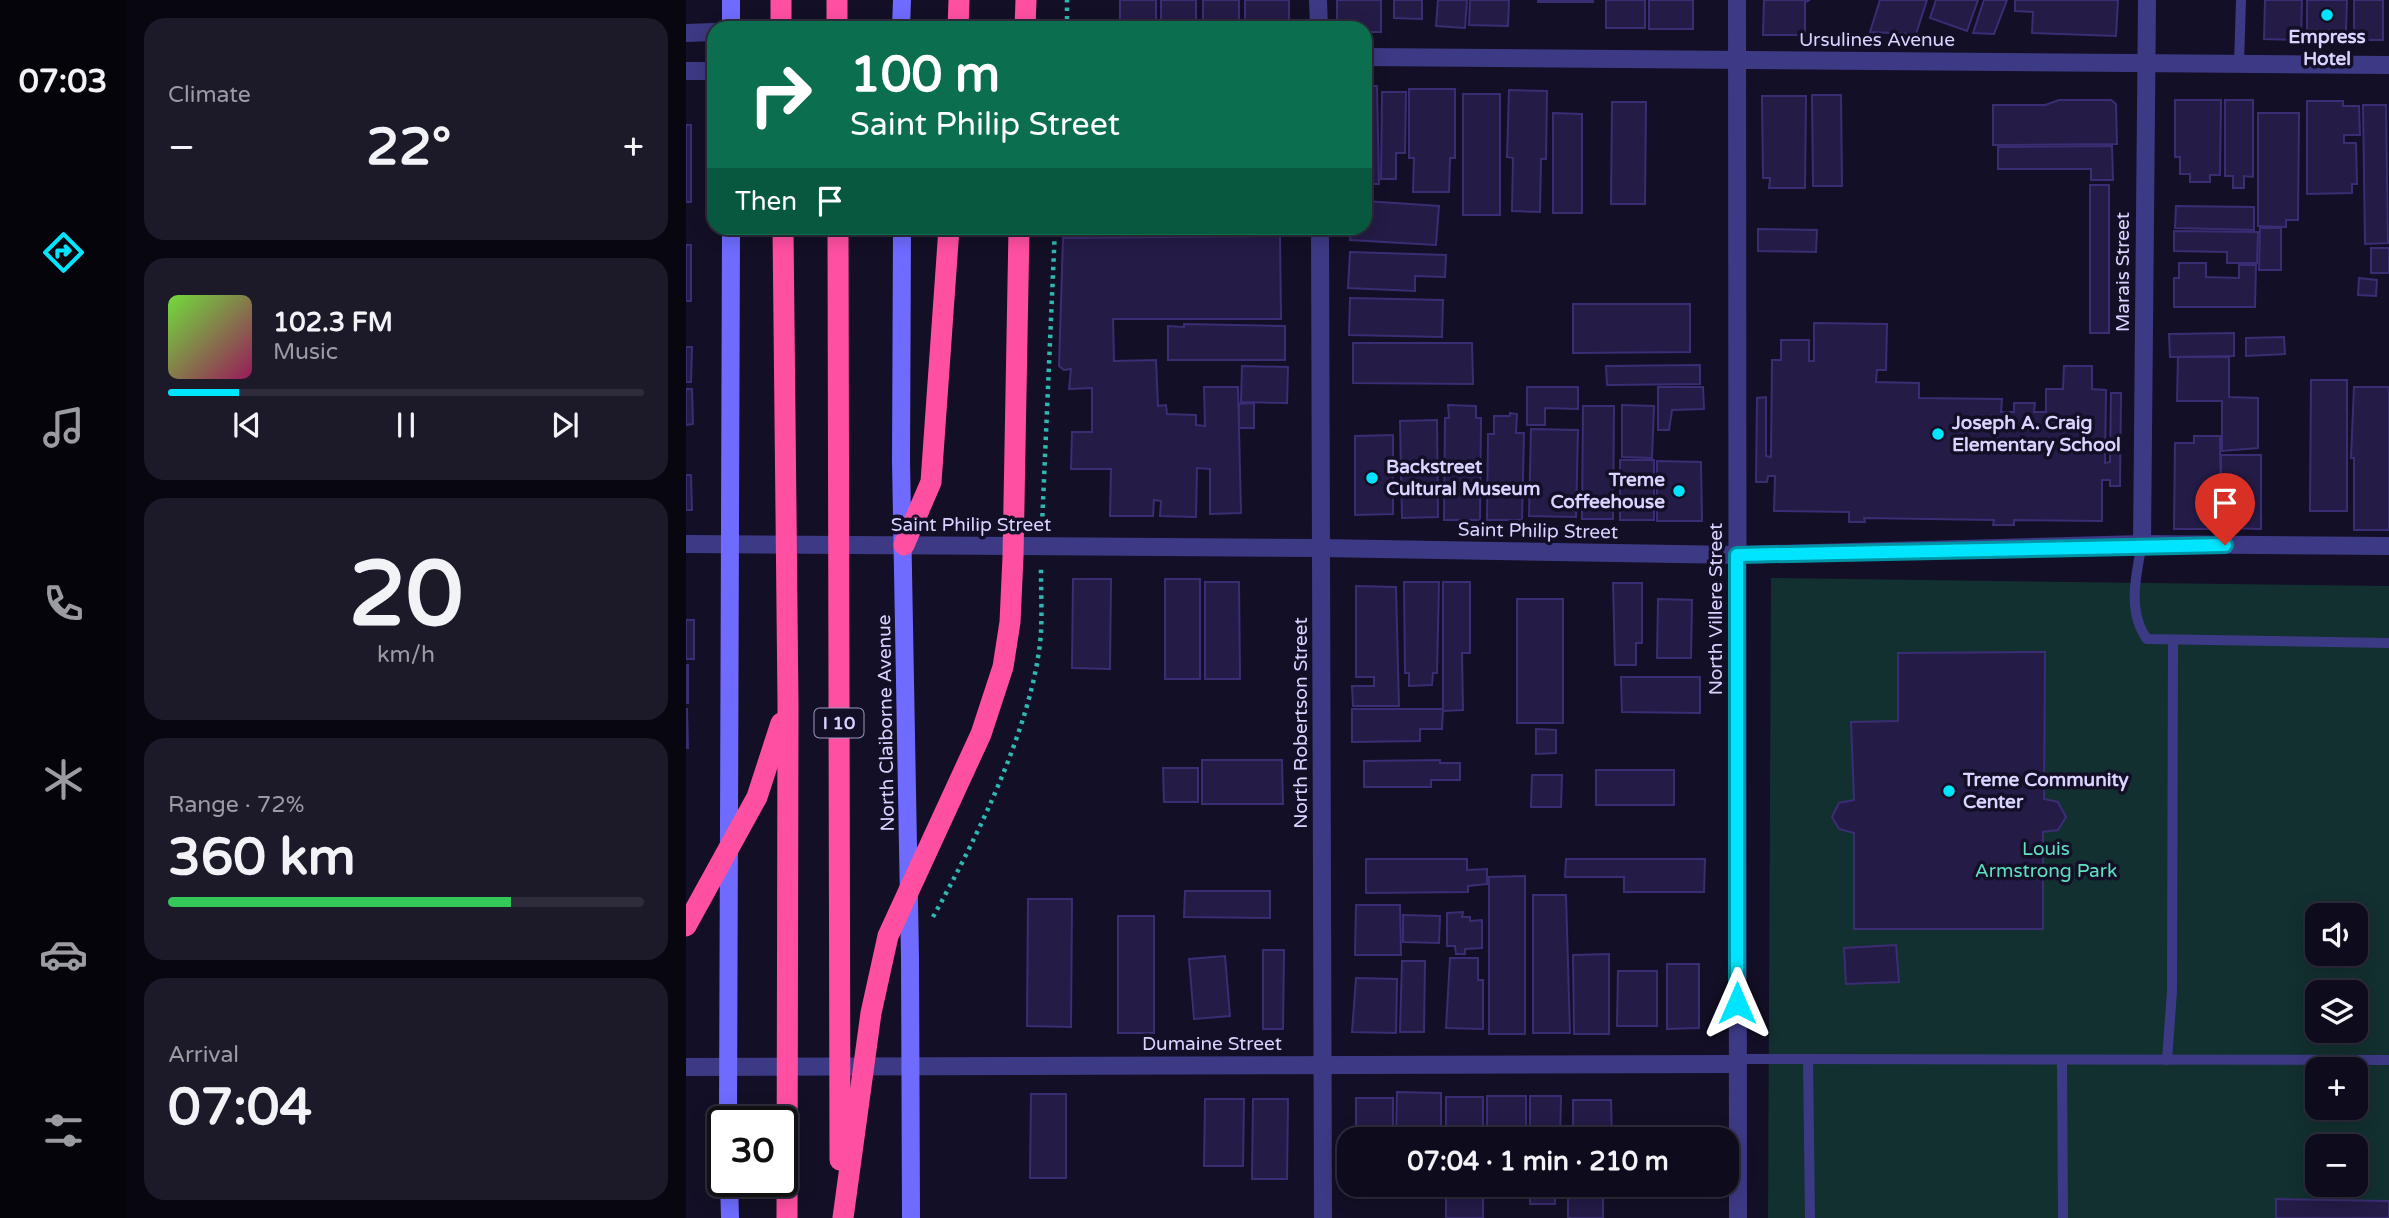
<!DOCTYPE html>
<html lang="en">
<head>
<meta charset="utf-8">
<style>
	body { margin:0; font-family:"Varela Round",sans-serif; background:#1c1929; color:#f1f3f6; height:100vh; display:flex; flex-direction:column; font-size:26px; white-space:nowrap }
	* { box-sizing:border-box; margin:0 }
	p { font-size:23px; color:#9b9ba3 }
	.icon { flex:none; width:38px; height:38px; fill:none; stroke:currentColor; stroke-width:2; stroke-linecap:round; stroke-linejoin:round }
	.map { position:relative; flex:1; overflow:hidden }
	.details { display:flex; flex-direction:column; gap:18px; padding:18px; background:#08060f; width:560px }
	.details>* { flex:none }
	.top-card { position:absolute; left:21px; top:21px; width:665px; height:214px; border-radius:21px; box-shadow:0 4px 18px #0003,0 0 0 2px #2e2b3b; background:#0b6e4f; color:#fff; overflow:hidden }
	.controls { position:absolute; left:1619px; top:903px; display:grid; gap:14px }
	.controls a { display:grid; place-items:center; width:63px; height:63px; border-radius:14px; background:#0e0b1c; box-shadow:0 4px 18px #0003,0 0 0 2px #2e2b3b; font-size:35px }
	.speed { position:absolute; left:21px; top:1106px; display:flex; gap:14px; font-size:35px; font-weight:700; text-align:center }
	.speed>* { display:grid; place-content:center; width:91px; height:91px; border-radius:50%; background:#0e0b1c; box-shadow:0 4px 18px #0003,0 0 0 2px #2e2b3b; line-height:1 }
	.speed .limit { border:4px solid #111; border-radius:10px; background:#fff; color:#111 }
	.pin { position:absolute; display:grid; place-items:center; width:60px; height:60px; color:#fff; margin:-72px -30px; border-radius:50% 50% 50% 0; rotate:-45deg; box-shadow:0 0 7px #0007 }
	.pin .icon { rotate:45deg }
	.me { position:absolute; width:77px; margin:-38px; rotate:0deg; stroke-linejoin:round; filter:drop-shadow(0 0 5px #0008) }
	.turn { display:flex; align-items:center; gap:24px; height:147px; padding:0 28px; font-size:32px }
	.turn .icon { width:91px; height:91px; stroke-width:2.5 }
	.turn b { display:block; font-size:49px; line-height:60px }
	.then { display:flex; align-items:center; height:66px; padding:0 28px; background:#0003; gap:14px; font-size:26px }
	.big { font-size:52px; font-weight:800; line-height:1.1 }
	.details .widget { flex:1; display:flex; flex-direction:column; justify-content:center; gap:10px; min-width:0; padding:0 24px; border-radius:21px; background:#1c1929 }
	.details .dial { align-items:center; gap:0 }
	.dial b { font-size:91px; line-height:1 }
	.song { display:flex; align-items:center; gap:21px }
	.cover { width:84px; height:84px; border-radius:10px; background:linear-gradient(135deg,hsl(100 70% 55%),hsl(330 70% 35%)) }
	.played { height:7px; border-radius:4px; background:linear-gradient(90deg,#00e5ff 15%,#2e2b3b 15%) }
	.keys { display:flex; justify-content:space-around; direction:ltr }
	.heat { display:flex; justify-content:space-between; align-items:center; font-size:38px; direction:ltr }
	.charge { height:10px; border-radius:5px; background:linear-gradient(90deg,#34c759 72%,#2e2b3b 0) }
	.trip { position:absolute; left:651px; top:1127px; width:402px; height:70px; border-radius:21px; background:#0e0b1c; box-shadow:0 4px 18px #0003,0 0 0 2px #2e2b3b; font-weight:800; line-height:70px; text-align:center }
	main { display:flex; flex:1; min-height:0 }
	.menu { display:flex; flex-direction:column; width:126px; justify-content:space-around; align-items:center; background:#06040b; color:#9b9ba3 }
	.menu .icon { width:49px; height:49px }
	.menu .active { color:#00e5ff }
	.menu b { font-size:32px; color:#f1f3f6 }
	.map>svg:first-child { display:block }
	.green { fill:#12302f; fill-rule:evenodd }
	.building { fill:#241b47; stroke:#3b2d73; stroke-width:2 }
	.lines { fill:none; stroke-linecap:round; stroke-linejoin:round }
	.path { stroke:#2fb8b0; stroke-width:4.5; stroke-dasharray:3.5 5; stroke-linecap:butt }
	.service { stroke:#3d3a85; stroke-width:10 }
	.minor { stroke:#3d3a85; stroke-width:18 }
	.secondary { stroke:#6f6bff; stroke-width:18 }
	.motorway { stroke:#ff4fa3; stroke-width:21 }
	.motorway-bridge { stroke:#ff4fa3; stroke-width:21 }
	.route-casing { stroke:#0095a6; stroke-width:18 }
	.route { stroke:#00e5ff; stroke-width:12 }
	.poi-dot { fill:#00e5ff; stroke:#130f26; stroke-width:2.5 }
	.labels { text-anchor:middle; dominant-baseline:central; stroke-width:7; stroke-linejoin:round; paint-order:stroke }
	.shield { fill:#130f26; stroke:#9e99be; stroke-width:2 }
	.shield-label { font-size:18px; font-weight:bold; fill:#d9d4ff }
	.poi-label { font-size:19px; font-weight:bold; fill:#d9d4ff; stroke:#130f26; text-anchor:start }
	.street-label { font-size:19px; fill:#d9d4ff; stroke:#130f26 }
	.park-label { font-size:19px; fill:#5fe0c0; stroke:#130f26 }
</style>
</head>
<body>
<main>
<nav class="menu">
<b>07:03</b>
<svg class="icon active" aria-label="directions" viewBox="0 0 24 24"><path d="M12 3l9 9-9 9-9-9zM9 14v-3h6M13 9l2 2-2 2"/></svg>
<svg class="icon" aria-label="music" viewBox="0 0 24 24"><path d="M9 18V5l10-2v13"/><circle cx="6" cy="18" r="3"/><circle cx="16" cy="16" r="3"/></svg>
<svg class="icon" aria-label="phone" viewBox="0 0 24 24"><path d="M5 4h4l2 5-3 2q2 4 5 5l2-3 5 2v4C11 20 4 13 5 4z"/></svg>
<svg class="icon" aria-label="climate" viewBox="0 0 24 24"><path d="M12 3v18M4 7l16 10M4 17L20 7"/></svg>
<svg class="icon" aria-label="car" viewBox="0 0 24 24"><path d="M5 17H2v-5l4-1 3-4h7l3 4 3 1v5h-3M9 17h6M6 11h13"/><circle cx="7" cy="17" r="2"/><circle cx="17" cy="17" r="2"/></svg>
<svg class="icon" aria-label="filters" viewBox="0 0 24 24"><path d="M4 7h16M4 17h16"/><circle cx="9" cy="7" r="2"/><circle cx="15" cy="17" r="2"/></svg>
</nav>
<section class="details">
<div class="widget"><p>Climate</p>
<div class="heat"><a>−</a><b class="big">22°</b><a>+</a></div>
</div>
<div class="widget">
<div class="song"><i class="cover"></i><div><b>102.3 FM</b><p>Music</p></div></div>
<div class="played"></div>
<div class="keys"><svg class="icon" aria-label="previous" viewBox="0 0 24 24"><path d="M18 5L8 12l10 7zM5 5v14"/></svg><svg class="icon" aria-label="pause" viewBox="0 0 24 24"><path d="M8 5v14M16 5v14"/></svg><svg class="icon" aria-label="next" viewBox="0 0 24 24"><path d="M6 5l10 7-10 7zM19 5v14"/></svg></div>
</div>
<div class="widget dial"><b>20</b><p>km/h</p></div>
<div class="widget"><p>Range · 72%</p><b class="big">360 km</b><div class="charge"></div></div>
<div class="widget"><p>Arrival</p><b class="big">07:04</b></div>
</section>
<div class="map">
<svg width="1703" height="1218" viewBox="0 0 1703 1218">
	<rect width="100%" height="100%" fill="#130f26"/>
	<path class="green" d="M1085,578L1703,586V1218H1082ZM1631,915H1670V954H1631ZM1631,992H1670V1031H1631ZM1631,1069H1670V1108H1631ZM1631,1146H1670V1185H1631Z"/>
	<g class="building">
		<rect x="434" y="0" width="36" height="24"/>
		<rect x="475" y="0" width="35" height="24"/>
		<path d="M517,0H553V27L517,26Z"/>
		<rect x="559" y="0" width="44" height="28"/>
		<path d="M651,0H695V32H679V28H651Z"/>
		<path d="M708,0H736V19L708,18Z"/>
		<path d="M752,0H781L779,28L750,26Z"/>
		<path d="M784,0H823L822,26L783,25Z"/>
		<rect x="852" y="0" width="55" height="2"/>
		<rect x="920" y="0" width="39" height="28"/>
		<rect x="963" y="0" width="44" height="29"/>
		<path d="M1078,0H1124L1119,2V35H1077Z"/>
		<path d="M1194,0H1241L1230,34L1184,32Z"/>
		<path d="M1250,0H1292L1281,31L1244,18Z"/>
		<path d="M1298,0H1321L1308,34L1287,33Z"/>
		<path d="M1329,0H1432L1430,36L1346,33L1347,12L1329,11Z"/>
		<path d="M1579,0H1616L1615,40L1578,39Z"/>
		<path d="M1621,0H1661L1660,31L1621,30Z"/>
		<rect x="1668" y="0" width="29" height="40"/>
		<path d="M679,86H691L693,184H679Z"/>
		<path d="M723,89H769V158H764L763,192H727L728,158H723Z"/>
		<path d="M823,90L861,91L860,159H855L854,212L826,211L827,158L821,157Z"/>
		<path d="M696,92H720L719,153H710V179H695Z"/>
		<rect x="777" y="94" width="37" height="121"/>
		<path d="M1126,95H1155L1156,186H1127Z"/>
		<path d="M1076,96H1120L1119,188H1083L1084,178H1077Z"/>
		<path d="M1373,100H1425L1430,104L1431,144L1307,145V105H1359Z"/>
		<path d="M1489,100H1535L1534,175H1524V182H1504V174H1494V157H1489Z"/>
		<path d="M1539,100H1567V177L1558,176V188H1547V176H1539Z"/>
		<path d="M1621,101H1657V106H1673L1674,135H1658V143H1670L1671,184H1666V193L1621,194Z"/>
		<path d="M926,102H960L959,204H925Z"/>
		<path d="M1677,105H1700L1702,243L1679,244Z"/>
		<path d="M867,113L896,114V213H867Z"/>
		<path d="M1572,113H1613L1612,220H1600V227L1572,226Z"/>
		<rect x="0" y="125" width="5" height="77"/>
		<path d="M1426,146L1427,180H1405V169H1312V147Z"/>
		<rect x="1404" y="185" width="19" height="148"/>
		<path d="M679,201L753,206L750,245L664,240L665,228H679Z"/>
		<path d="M1490,206L1568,207V230L1489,228Z"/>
		<path d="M1574,228H1595V270H1573Z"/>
		<path d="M1072,229L1131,230L1130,252L1072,251Z"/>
		<path d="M1488,231L1572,232L1571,263H1541V252L1488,251Z"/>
		<path d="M594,236L595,319H427L428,361L470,360L472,406L480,405L481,414L510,415V425L519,426L518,387H552L555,513L524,514V469L511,468L510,517L474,516L475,501L468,500L467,516H424L425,469H385L386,432H406V388L383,389L385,369L378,370L373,366L377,238Z"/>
		<rect x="0" y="245" width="5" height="56"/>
		<rect x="1685" y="248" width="18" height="25"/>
		<path d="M664,252L760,255L759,277L729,276V291L662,288Z"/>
		<path d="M1493,263H1520V277L1553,278V265H1570L1569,307H1488V278H1493Z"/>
		<path d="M1673,278L1691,280L1690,296L1672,295Z"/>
		<path d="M664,298L757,300L756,337L663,335Z"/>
		<path d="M887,304H1004V352L887,353Z"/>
		<path d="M1128,323L1201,324L1200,370H1191L1190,382L1233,383V398L1316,399L1315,412H1328V403H1349L1348,412H1360V389H1377L1378,366H1406V389L1420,390L1419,463L1424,462L1425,393H1435L1434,486H1424V480H1416V521L1328,520V525H1307L1308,520L1178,518L1179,522H1163V512L1088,511L1089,476H1082L1081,482H1070L1071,398L1080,397V456L1085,457L1086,360H1095V340H1123V361H1128Z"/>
		<path d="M498,324L599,326V360H482V326L498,327Z"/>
		<path d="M1548,333V356L1484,357L1483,334Z"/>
		<path d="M1598,337L1599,354L1560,356V338Z"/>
		<path d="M667,343H786L787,384L667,383Z"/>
		<path d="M0,347H6L5,382H0Z"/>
		<path d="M1492,357H1543V397L1572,398V448L1536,451V401H1491Z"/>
		<path d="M1014,365V384L921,385L920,366Z"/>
		<path d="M556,366L602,367L601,403L555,402Z"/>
		<path d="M1625,380H1661V511H1624Z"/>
		<path d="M841,387H892V409L859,408V425H841Z"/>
		<path d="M972,387H1017L1018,409L986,410L983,430H972Z"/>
		<path d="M1668,387H1703V530H1668V458H1665Z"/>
		<path d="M0,389H6L7,424L0,425Z"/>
		<path d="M568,403V428H553V404Z"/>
		<path d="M762,405L790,406V418H795L794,520H758L759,418H763Z"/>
		<path d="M936,405L968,406L966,458L936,457Z"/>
		<path d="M897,406H928L927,519H896Z"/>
		<path d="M824,413L831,414L830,433H838L836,520H801L802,434H808V416H824Z"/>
		<path d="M751,420L752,517L716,518L714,421Z"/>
		<path d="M845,429L892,430L890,517L843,516Z"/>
		<path d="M707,435V514L669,515V436Z"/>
		<path d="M1508,436H1534L1535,529H1488L1489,443H1508Z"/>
		<path d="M1535,455H1575V529L1535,528Z"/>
		<rect x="934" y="460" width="34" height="60"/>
		<path d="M971,461L1015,462L1016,521H971Z"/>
		<path d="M0,475H5L6,510H0Z"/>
		<path d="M387,579H425L424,669L386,668Z"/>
		<rect x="479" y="579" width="35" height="100"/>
		<path d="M519,582H553L554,679H519Z"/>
		<path d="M718,582H753L751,673H747L746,685L723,686V673H719Z"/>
		<path d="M757,582H784V653H776L777,710L757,711Z"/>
		<path d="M927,583H956V643H950V665H929Z"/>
		<path d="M670,586L710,587L713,706H667L666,686H688V677H670Z"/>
		<rect x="831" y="599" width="46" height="124"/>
		<path d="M972,599L1006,600L1005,658H971Z"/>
		<rect x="0" y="620" width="8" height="39"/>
		<path d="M1359,652L1358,799L1372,802L1380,817L1372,830L1357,832V929H1168V833L1153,829L1146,817L1153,803L1168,800L1165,722L1212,721V653Z"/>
		<rect x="0" y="665" width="2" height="38"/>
		<path d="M935,677H1014V713L936,712Z"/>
		<path d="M0,709H1L2,748H0Z"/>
		<path d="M666,709H757L756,729H734V741L666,742Z"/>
		<path d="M850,729L870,730V753L850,754Z"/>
		<path d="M516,760H596L597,804H516Z"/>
		<path d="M754,760V763H774V780H745V787H678V761Z"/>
		<path d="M477,768H512V802H478Z"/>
		<rect x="910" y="770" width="78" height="35"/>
		<path d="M846,775H876L875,807H845Z"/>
		<path d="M680,859H781V870L801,869V884L782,886V892L680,893Z"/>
		<path d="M880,859H1019L1018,892H938V877H879Z"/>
		<path d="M839,876V1034H803V877Z"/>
		<path d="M499,891H584V918L498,917Z"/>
		<path d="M847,895H880L884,1033H847Z"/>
		<path d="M342,899H386L385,1027L341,1026Z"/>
		<path d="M670,905H714L715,955H669Z"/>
		<path d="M777,912L776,917H784V921L796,920V948L779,949V954H770L769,946H761V913Z"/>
		<path d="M717,915L754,916L753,943L717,942Z"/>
		<rect x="432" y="916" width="36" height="117"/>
		<path d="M1210,945L1213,982L1160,984L1158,948Z"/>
		<path d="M577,950H598L597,1029H577Z"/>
		<path d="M923,954V1034H888L887,955Z"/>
		<path d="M539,956L544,1016L508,1019L503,959Z"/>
		<path d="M764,958H792V980H797V1029L760,1028Z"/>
		<path d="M716,961H739L738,1032H714Z"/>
		<path d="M981,964H1013V1028L981,1029Z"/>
		<path d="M932,971H971V1026H931Z"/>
		<path d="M670,978L711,979L710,1033L666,1032Z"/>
		<path d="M711,1092L755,1093V1139H710Z"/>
		<path d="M345,1094H380V1178H344Z"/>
		<rect x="801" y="1096" width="39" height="43"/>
		<path d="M844,1096H875L874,1139H844Z"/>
		<rect x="760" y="1097" width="37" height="42"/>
		<rect x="670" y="1098" width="37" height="41"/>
		<path d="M519,1099H558L557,1166H518Z"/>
		<path d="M567,1099H602L601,1179H566Z"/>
		<path d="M887,1100H925L926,1139H887Z"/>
		<rect x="670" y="1185" width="42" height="4"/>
		<rect x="760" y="1185" width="37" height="33"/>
		<rect x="844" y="1185" width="25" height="19"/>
		<path d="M882,1196L917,1197V1218H882Z"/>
		<path d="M1590,1199L1703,1201V1218H1590Z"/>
	</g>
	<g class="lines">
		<g class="path">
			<path d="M381,28V0"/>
			<path d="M356,525L369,228"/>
			<path d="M247,917C291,838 348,723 355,633C356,612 355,590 355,569"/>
		</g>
		<g class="service">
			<path d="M1553,64L1555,0"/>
			<path d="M1456,544C1450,574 1441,612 1461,639L1703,643"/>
			<path d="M1051,1059L1703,1060"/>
			<path d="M1122,1059L1124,1218"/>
			<path d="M1376,1060L1377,1218"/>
			<path d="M1481,1060L1486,991L1487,641"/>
		</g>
		<g class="minor">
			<path d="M632,0L633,28"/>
			<path d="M1051,0L1052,1218"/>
			<path d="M0,33L28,32"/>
			<path d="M679,57L1703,65"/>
			<path d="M0,71H28"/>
			<path d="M634,228L637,1218"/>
			<path d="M0,544L635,548L1051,555L1456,544L1703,546"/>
			<path d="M1456,544L1461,0"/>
			<path d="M0,1067L1051,1064"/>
		</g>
		<g class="secondary">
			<path d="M45,0V28"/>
			<path d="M215,28L216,0"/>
			<path d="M216,228L215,461L224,957L225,1218"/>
			<path d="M42,1122L45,228"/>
			<path d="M43,1181L44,1218"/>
		</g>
		<g class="motorway">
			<path d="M95,0V28"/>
			<path d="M151,0V28"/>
			<path d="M272,28L273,0"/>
			<path d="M339,28L340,0"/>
			<path d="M218,545L245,482L263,228"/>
		</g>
		<g class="motorway-bridge">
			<path d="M97,228L102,704L101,1218"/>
			<path d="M152,228L154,1160"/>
			<path d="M0,926L71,797L95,723"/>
			<path d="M157,1218L185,1013L202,936L295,734L317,667L324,622L327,557L333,228"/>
		</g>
	</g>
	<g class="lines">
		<g class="route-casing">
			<path id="route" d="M1051,1003V555L1539,545"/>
		</g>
		<use href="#route" class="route"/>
	</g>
	<g class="poi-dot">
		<circle cx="1641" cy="15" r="7"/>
		<circle cx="1252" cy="434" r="7"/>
		<circle cx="686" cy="478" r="7"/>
		<circle cx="993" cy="491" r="7"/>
		<circle cx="1263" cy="791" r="7"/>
	</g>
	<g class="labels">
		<rect class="shield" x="128.5" y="708.5" width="49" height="29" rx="5"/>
		<g class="shield-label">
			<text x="153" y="723">I 10</text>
		</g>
		<g class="poi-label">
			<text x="1641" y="37" text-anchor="middle">Empress<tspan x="1641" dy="22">Hotel</tspan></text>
			<text x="1266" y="423">Joseph A. Craig<tspan x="1266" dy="22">Elementary School</tspan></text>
			<text x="700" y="467">Backstreet<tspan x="700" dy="22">Cultural Museum</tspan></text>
			<text x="979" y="480" text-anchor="end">Treme<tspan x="979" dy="22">Coffeehouse</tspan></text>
			<text x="1277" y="780">Treme Community<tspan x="1277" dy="22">Center</tspan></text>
		</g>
		<g class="street-label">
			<text x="1191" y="40">Ursulines Avenue</text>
			<text transform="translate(1437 272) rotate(-90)">Marais Street</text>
			<text x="285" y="525">Saint Philip Street</text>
			<text transform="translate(852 531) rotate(1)">Saint Philip Street</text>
			<text transform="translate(1030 609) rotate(-90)">North Villere Street</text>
			<text transform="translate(200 723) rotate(-91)">North Claiborne Avenue</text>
			<text transform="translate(615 723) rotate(-90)">North Robertson Street</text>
			<text x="526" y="1044">Dumaine Street</text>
		</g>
		<g class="park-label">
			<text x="1360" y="849">Louis<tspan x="1360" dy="22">Armstrong Park</tspan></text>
		</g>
	</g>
</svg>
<div class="controls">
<a><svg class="icon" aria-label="sound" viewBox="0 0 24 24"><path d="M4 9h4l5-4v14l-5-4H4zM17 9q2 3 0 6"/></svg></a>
<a><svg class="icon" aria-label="layers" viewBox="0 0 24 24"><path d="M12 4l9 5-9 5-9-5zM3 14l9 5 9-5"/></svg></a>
<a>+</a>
<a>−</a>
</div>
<div class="speed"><div class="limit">30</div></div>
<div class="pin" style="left:1539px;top:545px;background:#d93025"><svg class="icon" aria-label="arrive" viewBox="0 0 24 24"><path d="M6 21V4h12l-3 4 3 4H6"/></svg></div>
<svg class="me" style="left:1051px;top:1003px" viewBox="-20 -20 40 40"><path d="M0-17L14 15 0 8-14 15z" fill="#00e5ff" stroke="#fff" stroke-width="4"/></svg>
<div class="trip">07:04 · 1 min · 210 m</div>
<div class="top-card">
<div class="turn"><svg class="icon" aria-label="right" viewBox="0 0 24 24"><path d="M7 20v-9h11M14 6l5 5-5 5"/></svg><div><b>100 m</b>Saint Philip Street</div></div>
<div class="then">Then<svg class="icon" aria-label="arrive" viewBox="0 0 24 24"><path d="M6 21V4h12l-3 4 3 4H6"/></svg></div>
</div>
</div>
</main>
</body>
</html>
